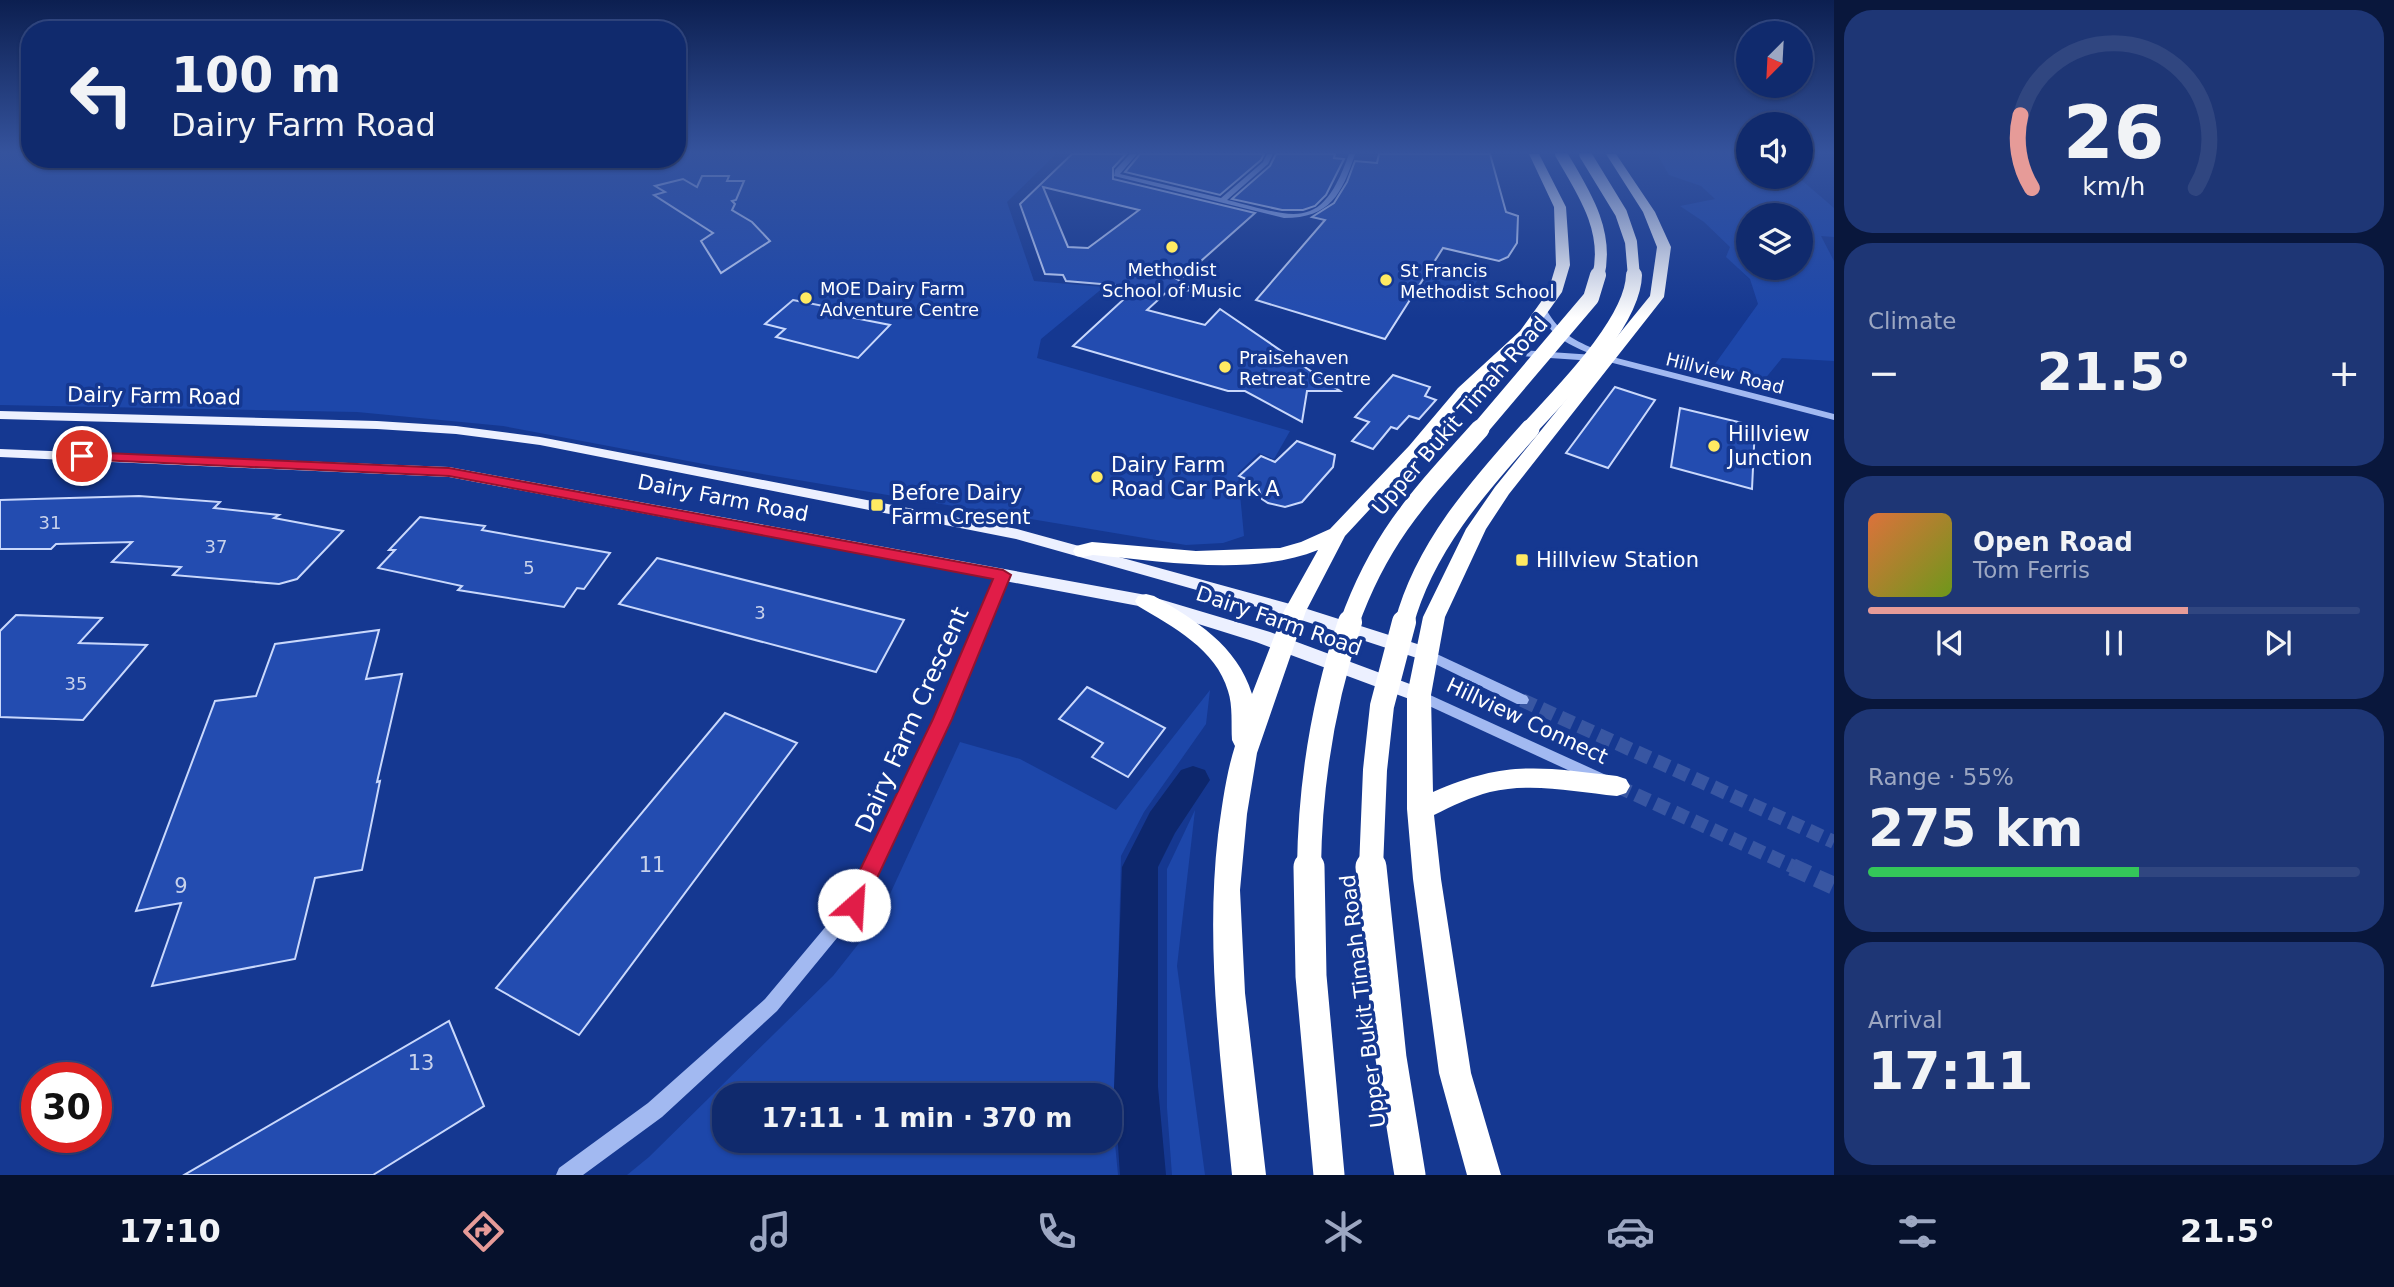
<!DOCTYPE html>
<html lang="en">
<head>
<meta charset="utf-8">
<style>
	body { margin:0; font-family:"DejaVu Sans",sans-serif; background:#1e3675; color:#f1f3f6; height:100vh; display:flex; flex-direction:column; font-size:26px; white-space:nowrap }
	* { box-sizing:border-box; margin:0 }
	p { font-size:23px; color:#9ca7c2 }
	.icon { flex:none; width:38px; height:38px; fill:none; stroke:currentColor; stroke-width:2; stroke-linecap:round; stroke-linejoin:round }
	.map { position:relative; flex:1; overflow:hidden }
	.details { display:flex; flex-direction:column; gap:10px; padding:10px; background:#09173c; width:560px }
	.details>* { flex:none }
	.guide { position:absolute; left:21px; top:21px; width:665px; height:147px; border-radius:28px; box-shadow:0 2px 5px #0004,0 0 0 2px #304680; background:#102a6d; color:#f1f3f6; overflow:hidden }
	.needle { width:46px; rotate:204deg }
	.buttons { position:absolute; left:1736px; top:21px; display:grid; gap:14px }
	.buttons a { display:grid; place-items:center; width:77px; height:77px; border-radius:50%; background:#102a6d; box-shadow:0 2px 5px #0004,0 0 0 2px #304680; font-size:35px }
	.speed { position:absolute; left:21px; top:1062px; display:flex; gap:14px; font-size:35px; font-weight:700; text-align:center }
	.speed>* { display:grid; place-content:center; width:91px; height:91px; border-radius:50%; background:#102a6d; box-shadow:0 2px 5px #0004,0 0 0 2px #304680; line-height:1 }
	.speed .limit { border:10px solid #d22; background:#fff; color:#111 }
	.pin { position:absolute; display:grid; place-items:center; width:60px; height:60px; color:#fff; margin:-30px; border:4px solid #fff; border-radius:50%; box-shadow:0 2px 7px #0007 }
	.me { position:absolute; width:77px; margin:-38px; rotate:26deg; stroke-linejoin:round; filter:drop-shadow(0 0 5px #0008) }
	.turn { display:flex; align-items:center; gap:24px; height:147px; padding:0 35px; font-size:32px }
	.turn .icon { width:91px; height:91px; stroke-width:2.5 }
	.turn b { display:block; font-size:49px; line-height:60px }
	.big { font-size:52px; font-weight:700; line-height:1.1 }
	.details .card { flex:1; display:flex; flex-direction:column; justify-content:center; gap:10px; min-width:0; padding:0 24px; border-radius:28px; background:#1e3675 }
	.details .dial { align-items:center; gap:0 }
	.dial svg { height:182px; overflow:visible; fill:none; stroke:#304680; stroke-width:7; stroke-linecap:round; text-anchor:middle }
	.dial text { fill:#f1f3f6; stroke:none }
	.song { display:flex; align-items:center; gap:21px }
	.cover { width:84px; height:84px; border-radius:10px; background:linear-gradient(135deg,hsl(20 70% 55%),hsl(80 70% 35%)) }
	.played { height:7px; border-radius:4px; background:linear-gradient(90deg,#e69b98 65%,#304680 65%) }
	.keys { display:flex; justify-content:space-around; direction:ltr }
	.heat { display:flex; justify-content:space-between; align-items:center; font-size:38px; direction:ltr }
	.charge { height:10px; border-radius:5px; background:linear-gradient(90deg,#34c759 55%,#304680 0) }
	.trip { position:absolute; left:712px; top:1083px; width:410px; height:70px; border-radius:28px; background:#102a6d; box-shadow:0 2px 5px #0004,0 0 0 2px #304680; font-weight:700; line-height:70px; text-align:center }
	.dock { display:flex; height:112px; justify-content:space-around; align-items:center; background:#06112c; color:#9ca7c2 }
	.dock .icon { width:49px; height:49px }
	.dock .current { color:#e69b98 }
	.dock b { font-size:32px; color:#f1f3f6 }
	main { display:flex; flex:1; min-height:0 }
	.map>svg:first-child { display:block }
	.green { fill:#1d47aa; fill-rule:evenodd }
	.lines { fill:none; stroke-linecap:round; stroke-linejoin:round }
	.canal { fill:#0d276d; fill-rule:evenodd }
	.building { fill:#234cb0; stroke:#c9d8fc; stroke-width:2; fill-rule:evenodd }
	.minor-tunnel-far1 { stroke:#3856a2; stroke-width:14; stroke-dasharray:14 7; stroke-linecap:butt }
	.minor-tunnel { stroke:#3856a2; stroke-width:18; stroke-dasharray:18 9; stroke-linecap:butt }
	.minor { fill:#a2b9f1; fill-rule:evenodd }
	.major { fill:#ecf0ff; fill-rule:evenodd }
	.highway { fill:#fff; fill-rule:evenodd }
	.highway-bridge-far4 { stroke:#fff; stroke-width:12 }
	.highway-bridge-far3 { stroke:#fff; stroke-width:16 }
	.highway-bridge-far2 { stroke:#fff; stroke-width:19 }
	.highway-bridge-far1 { stroke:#fff; stroke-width:24 }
	.highway-bridge { stroke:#fff; stroke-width:31 }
	.route { fill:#e11d48; stroke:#92132f; stroke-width:2 }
	.poi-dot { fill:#ffea62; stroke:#153891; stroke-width:2.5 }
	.labels { text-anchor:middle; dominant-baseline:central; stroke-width:7; stroke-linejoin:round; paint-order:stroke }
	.far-poi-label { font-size:18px; fill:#fff; stroke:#153891; text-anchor:start }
	.far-street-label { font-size:18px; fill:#fff; stroke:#153891 }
	.number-label { font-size:18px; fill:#c8d2eb }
	.street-label { font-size:21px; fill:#fff; stroke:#153891 }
	.poi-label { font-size:21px; fill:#fff; stroke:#153891; text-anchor:start }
	.near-number-label { font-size:21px; fill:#c8d2eb }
	.near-street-label { font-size:24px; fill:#fff; stroke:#153891 }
</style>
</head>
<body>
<main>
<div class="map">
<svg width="1834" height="1175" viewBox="0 0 1834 1175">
	<rect width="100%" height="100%" fill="#153891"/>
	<g class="green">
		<path d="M0,154H30V159H677V154H1056L1007,202L1034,281L1104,287L1041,339L1037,358L1290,431L1274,459L1259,453L1238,473L1244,536L1223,543L1186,545L709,465L503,426L357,412L0,405Z"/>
		<path d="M1657,154H1748V177H1798L1834,208V237L1821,236L1834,261V361L1782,358L1764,380L1715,364L1758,304L1750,279L1726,257L1730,247L1704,222L1680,206L1715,199L1701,186L1669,175ZM1801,215V268H1748V215Z"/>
		<path d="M1439,262L1482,273L1464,302L1419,291Z"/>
		<path d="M1210,690L1206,724L1144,812L1121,856L1114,1133L1118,1175H627L649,1157L833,976L879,918L960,742L1020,759L1116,810ZM724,1096H1110V1141H724Z"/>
		<path d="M1195,810L1177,966L1205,1175H1172L1167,1108V869Z"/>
	</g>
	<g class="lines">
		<path class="canal" d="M1193,766L1205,770L1210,780L1175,833L1158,867V1087L1166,1175H1120L1114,1087L1122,867L1150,812L1181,770Z"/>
	</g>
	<g class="building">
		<path d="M1072,154H1126L1113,168V179L1255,213L1183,277L1166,272L1195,291L1170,289L1147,310L1205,325L1220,309L1340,391H1307L1302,422L1245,391H1228L1073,346L1137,287L1066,281L1063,275L1045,274L1020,204ZM1043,187L1139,210L1088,248L1068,247Z"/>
		<path d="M1140,154H1264L1261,160L1220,195L1125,172Z"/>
		<path d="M1276,154H1335L1334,158L1344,159L1326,195L1315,206L1303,210H1282L1232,199L1270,166Z"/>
		<path d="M1379,154H1490L1506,212L1518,216L1517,243L1508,257L1499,261L1443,248L1385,339L1256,300L1325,220L1312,217L1334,203L1347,182L1355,161L1377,163Z"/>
		<path d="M702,176H729L727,181H744L736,200L732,201L735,204L732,210L752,222L770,241L721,273L701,241L713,233L654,195L665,192L655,186L683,179L697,187Z"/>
		<path d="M793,300L854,312L849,317L890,325L858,358L776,337L785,329L765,324Z"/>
		<path d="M1393,375L1430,387L1425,396L1436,400L1419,419L1409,416L1397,429L1391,427L1373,449L1352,441L1369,422L1355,417Z"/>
		<path d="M1615,387L1655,400L1608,468L1566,453Z"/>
		<path d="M1680,408L1755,426L1752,489L1671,467Z"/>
		<path d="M1297,441L1335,455L1333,467L1302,502L1285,507L1268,503L1262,499L1257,484L1239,476L1261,456L1275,462Z"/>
		<path d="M139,496L220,502L214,508L279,515L274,518L343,531L297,579L279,584L173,575L181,567L112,562L132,542L56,544L51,549H0V500Z"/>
		<path d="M420,517L485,526L482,530L610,553L584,589L577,588L564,607L458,590L462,586L378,568L395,550H389Z"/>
		<path d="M657,558L904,620L876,672L619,604Z"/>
		<path d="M16,615L102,618L79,643L147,645L83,720L0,717V631Z"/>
		<path d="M379,630L366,679L402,674L377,782L380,781L362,870L315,878L295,959L152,986L181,903L136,911L215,701L256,696L275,644Z"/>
		<path d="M1087,687L1165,728L1128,777L1092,757L1103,743L1059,719Z"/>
		<path d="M725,713L797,743L579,1035L496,988Z"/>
		<path d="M449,1021L484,1106L373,1175H184Z"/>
	</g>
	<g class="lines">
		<g class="minor-tunnel-far1">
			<path d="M1522,700L1834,842"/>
			<path d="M1617,786L1796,868"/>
		</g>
		<path class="minor-tunnel" d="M1792,867L1834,886"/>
		<g class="minor">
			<path d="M1130,154H1137L1120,174L1221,198L1263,162L1267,154H1273L1268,164L1227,200C1296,217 1321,233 1349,154H1355C1342,194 1330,218 1284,218L1114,176L1115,170Z"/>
			<path d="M1540,309H1546C1560,334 1574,340 1599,351L1601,353L1597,355L1609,356L1834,414V420L1609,362L1520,356L1493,360V356L1520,350L1594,355C1570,346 1550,336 1539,311Z"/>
			<path d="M1003,571L1009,575L949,719L860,910L777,1011L662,1117L583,1175H556L559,1168L648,1103L765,999L848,900L935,719L997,575Z"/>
			<path d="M1426,649L1527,696L1529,700L1527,704H1517L1421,657L1419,654L1421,651Z"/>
			<path d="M1419,690L1606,775L1608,779L1606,783L1601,785L1596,783L1414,699L1412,695L1414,691Z"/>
		</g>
		<g class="major">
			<path d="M0,411L377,421L456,426L540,437L1017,529L1301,607L1433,649L1435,654L1433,659L1426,661L1289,616L1016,539L540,445L456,434L377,429L0,419Z"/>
			<path d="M0,449L449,467L1146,595L1270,632L1426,690L1429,695L1426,700L1419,702L1412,700L1256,642L1144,607L449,477L0,457Z"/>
		</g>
		<g class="highway">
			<path d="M1529,154H1539L1566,207L1570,265L1562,292L1530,337L1470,394L1421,454L1345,536L1306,611L1257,753L1247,814L1240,890L1245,993L1266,1175H1232C1221,1062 1205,948 1218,835C1222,806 1226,774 1235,746L1232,740C1231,724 1233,706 1228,691C1216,649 1173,627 1138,606L1135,601L1138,596L1146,594L1154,596C1195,620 1237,645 1252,694L1284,611L1318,550C1250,577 1164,561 1093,555L1083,557L1076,556L1073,551L1076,546L1092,542L1196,551L1280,548L1301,542L1330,529L1409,446L1458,388L1520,331L1548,292L1556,265L1554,207Z"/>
			<path d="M1606,154H1616L1655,212L1671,247L1664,297L1509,494L1486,529L1445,617L1431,695L1433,792C1506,760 1541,767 1617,776L1626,779L1630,786L1626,793L1617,796C1576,792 1532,782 1490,792C1471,797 1452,806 1434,815L1441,879L1471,1073L1501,1175H1467L1439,1073L1413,879L1407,809V695L1423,617L1466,529L1495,487L1650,296L1657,247L1643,212Z"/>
		</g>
		<g class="highway-bridge-far4">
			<path d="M1561,154C1583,191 1610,231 1598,277"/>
			<path d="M1585,154L1621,213L1631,242L1634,277"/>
		</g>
		<g class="highway-bridge-far3">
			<path d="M1479,430L1591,298L1598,275"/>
			<path d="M1528,430C1560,395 1633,323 1634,275"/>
		</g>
		<g class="highway-bridge-far2">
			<path d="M1349,624C1380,537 1420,496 1480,429"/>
			<path d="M1404,624C1424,548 1478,487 1530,429"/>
		</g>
		<g class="highway-bridge-far1">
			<path d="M1309,868C1310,785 1323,702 1350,622"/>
			<path d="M1371,868L1375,770L1382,706L1404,622"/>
		</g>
		<g class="highway-bridge">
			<path d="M1309,867L1311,976L1329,1175"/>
			<path d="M1371,867L1391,1058L1410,1175"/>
		</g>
	</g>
	<linearGradient id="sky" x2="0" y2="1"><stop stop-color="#0c1f50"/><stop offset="0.48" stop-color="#35539d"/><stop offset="1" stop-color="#35539d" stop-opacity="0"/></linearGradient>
	<rect width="1834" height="318" fill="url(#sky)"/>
	<path class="route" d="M82,452L449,468L1003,570L1011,575L952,719L861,912L854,914L846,912L843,905L933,719L993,579L449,476L77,459V454Z"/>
	<g class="poi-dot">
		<circle cx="1172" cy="247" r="7"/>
		<circle cx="1386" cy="280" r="7"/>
		<circle cx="806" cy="298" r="7"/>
		<circle cx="1225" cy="367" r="7"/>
		<circle cx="1714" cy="446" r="7"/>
		<circle cx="1097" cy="477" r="7"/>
		<rect x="870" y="498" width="14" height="14" rx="3.5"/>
		<rect x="1515" y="553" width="14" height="14" rx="3.5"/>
	</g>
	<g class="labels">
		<g class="far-poi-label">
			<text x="1172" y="269" text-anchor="middle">Methodist<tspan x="1172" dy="21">School of Music</tspan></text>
			<text x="1400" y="270">St Francis<tspan x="1400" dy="21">Methodist School</tspan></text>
			<text x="820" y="288">MOE Dairy Farm<tspan x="820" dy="21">Adventure Centre</tspan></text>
			<text x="1239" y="357">Praisehaven<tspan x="1239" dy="21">Retreat Centre</tspan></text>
		</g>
		<g class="far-street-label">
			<text transform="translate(1725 373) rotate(14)">Hillview Road</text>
		</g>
		<g class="number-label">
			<text x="50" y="522">31</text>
			<text x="216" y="546">37</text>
			<text x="529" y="567">5</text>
			<text x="760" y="612">3</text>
			<text x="76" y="683">35</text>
		</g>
		<g class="street-label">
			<text transform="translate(154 396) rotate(1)">Dairy Farm Road</text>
			<text transform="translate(1460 416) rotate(-49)">Upper Bukit Timah Road</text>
			<text transform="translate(723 498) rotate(11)">Dairy Farm Road</text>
			<text transform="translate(1279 621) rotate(19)">Dairy Farm Road</text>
			<text transform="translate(1527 721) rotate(25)">Hillview Connect</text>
			<text transform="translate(1363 1001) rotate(-97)">Upper Bukit Timah Road</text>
		</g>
		<g class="poi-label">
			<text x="1728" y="434">Hillview<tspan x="1728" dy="24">Junction</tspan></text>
			<text x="1111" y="465">Dairy Farm<tspan x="1111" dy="24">Road Car Park A</tspan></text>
			<text x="891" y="493">Before Dairy<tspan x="891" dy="24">Farm Cresent</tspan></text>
			<text x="1536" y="560">Hillview Station</text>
		</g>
		<g class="near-number-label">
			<text x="652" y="865">11</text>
			<text x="181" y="886">9</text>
			<text x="421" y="1063">13</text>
		</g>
		<g class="near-street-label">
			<text transform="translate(912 720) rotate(-66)">Dairy Farm Crescent</text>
		</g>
	</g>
</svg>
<div class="buttons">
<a><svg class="needle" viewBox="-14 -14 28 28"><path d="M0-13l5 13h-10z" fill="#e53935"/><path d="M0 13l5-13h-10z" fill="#9ca7c2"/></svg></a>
<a><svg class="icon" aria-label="sound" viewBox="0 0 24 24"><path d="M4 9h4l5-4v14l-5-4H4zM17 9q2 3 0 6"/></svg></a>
<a><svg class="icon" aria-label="layers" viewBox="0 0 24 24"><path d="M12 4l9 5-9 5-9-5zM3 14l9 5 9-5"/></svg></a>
</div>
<div class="speed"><div class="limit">30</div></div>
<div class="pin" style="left:82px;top:456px;background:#d93025"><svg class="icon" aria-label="arrive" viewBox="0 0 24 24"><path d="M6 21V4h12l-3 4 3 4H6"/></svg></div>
<svg class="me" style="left:854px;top:905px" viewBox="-20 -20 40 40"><circle r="19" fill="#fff"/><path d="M0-13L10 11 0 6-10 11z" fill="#e11d48"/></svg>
<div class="trip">17:11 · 1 min · 370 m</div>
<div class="guide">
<div class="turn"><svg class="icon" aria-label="left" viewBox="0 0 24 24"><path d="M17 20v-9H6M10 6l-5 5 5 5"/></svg><div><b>100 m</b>Dairy Farm Road</div></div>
</div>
</div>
<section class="details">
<div class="card dial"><svg viewBox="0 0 100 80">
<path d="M14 69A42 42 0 1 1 86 69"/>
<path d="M14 69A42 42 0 0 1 9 37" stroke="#e69b98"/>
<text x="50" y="56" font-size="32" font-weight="700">26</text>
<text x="50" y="72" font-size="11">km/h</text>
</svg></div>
<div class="card"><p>Climate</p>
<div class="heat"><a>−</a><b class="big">21.5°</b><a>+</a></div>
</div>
<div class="card">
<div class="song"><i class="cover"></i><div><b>Open Road</b><p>Tom Ferris</p></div></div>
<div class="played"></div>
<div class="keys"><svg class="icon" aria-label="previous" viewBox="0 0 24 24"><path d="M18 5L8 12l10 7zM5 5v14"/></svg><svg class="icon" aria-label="pause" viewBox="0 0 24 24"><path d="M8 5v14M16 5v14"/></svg><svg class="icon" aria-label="next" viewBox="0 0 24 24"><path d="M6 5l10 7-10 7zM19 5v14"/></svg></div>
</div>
<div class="card"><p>Range · 55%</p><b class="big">275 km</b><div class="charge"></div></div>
<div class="card"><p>Arrival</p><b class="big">17:11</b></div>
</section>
</main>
<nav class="dock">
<b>17:10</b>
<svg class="icon current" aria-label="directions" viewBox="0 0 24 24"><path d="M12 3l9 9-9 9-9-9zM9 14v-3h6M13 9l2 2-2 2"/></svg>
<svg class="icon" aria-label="music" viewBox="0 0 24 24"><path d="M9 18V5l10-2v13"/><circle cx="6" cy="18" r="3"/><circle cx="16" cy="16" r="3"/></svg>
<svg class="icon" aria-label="phone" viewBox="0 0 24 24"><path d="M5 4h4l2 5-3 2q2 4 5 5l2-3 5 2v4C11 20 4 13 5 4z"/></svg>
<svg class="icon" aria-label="climate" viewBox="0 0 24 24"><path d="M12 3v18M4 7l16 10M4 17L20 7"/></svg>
<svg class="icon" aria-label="car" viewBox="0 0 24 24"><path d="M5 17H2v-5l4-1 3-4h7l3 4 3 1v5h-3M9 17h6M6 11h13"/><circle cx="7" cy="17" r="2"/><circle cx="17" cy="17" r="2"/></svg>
<svg class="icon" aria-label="filters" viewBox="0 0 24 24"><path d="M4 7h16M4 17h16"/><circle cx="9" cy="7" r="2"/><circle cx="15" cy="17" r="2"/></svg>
<b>21.5°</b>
</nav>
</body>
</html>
